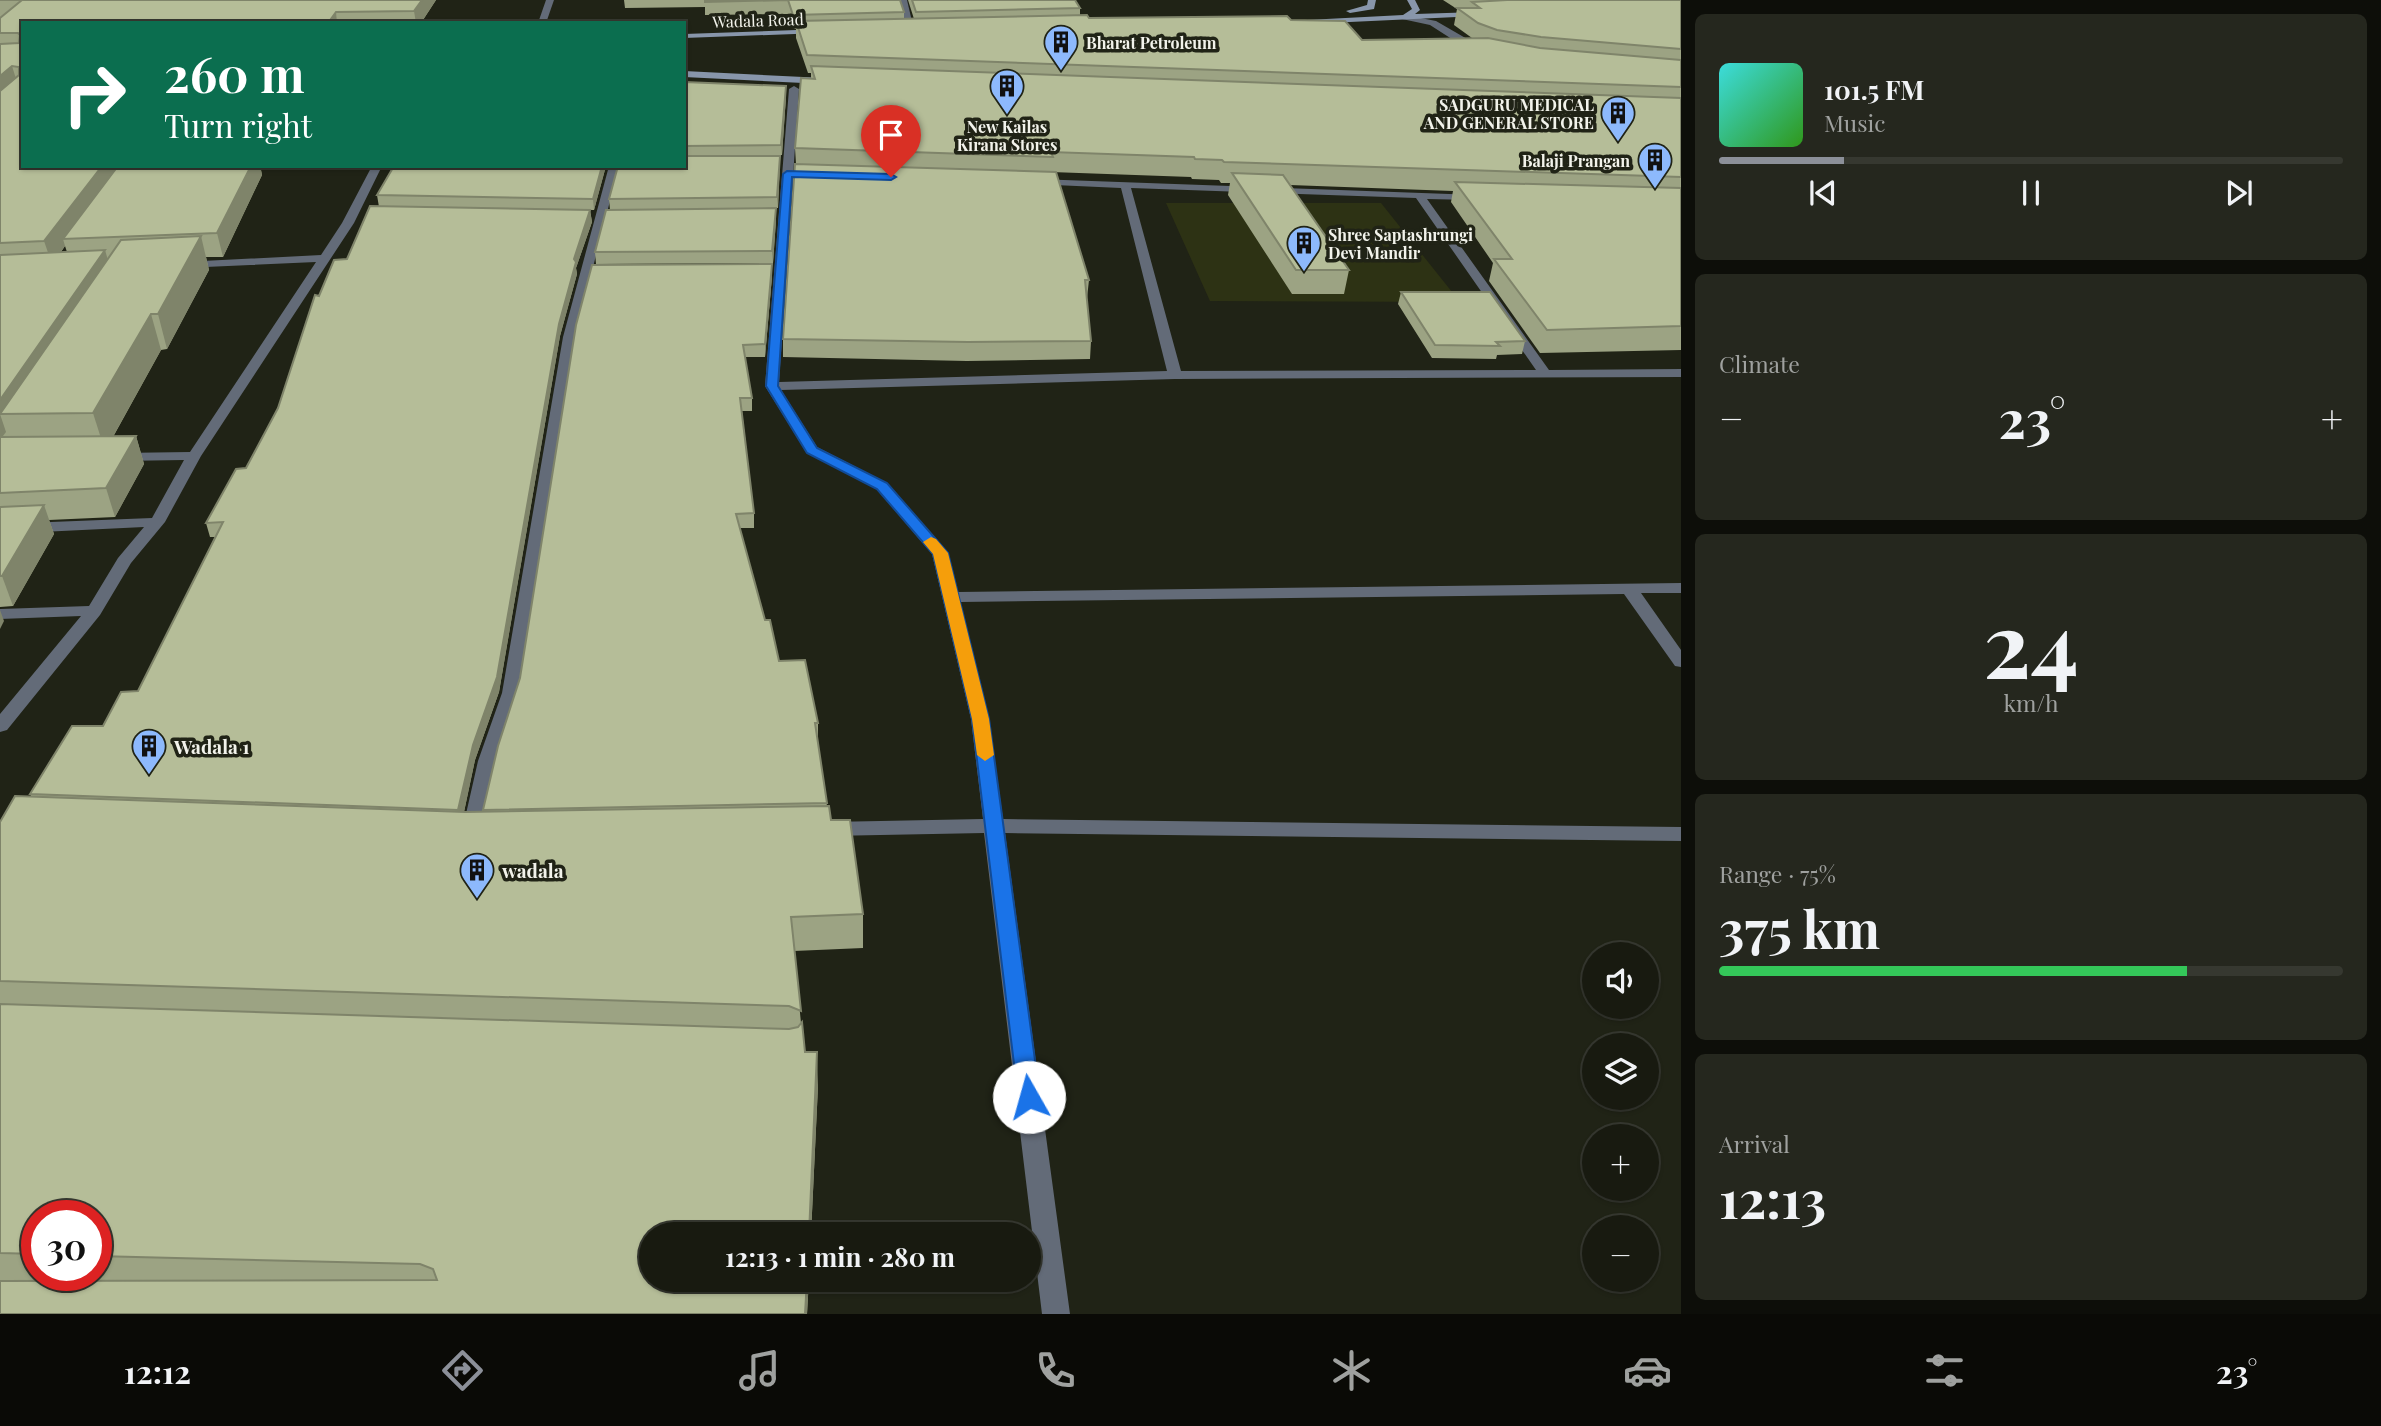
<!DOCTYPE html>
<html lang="en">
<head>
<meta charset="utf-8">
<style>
	body { margin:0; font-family:"Playfair Display",serif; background:#25271e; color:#f1f3f6; height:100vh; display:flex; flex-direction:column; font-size:26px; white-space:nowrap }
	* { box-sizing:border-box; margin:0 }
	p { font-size:23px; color:#9fa19f }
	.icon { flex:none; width:38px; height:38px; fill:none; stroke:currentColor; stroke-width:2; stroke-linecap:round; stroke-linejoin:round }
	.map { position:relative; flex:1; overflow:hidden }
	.panel { display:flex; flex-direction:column; gap:14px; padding:14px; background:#0d0e09; width:700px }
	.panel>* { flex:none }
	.top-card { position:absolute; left:21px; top:21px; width:665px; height:147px; border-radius:0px; box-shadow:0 2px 5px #0004,0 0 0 2px #363830; background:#0b6e4f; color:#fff; overflow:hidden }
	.tools { position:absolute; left:1582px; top:942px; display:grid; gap:14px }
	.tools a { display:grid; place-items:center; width:77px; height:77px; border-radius:50%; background:#181a10; box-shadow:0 2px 5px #0004,0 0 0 2px #363830; font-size:35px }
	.speed { position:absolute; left:21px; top:1200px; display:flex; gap:14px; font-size:35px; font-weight:700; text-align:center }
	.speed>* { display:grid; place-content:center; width:91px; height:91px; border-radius:50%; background:#181a10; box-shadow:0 2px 5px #0004,0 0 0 2px #363830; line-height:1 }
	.speed .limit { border:10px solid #d22; background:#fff; color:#111 }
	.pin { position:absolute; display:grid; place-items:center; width:60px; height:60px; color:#fff; margin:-72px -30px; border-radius:50% 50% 50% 0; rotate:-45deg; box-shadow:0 0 7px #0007 }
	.pin .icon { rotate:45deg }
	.me { position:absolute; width:77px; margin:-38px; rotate:353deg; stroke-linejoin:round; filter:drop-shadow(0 0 5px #0008) }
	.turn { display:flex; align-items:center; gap:24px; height:147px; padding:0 28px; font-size:32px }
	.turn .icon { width:91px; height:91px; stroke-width:2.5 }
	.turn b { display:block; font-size:49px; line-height:60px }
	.big { font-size:52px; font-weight:700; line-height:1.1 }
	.panel .tile { flex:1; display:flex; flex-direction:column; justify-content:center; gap:10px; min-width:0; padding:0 24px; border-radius:10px; background:#25271e }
	.panel .dial { align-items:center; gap:0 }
	.dial b { font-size:91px; line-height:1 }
	.song { display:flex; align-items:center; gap:21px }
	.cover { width:84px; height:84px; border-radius:10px; background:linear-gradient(135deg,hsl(180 70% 55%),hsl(110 70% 35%)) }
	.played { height:7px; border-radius:4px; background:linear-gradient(90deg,#8c9099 20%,#363830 20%) }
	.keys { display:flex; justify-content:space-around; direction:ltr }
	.heat { display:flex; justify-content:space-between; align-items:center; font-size:38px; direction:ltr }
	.charge { height:10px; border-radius:5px; background:linear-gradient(90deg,#34c759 75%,#363830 0) }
	.trip { position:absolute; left:639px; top:1222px; width:402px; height:70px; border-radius:35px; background:#181a10; box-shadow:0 2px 5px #0004,0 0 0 2px #363830; font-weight:700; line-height:70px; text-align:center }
	.tabs { display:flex; height:112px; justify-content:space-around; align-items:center; background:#0a0a06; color:#9fa19f }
	.tabs .icon { width:49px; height:49px }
	.tabs .current { color:#8c9099 }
	.tabs b { font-size:32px; color:#f1f3f6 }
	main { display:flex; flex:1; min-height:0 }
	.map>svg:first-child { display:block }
	.green { fill:#2d3214 }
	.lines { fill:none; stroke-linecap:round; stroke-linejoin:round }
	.street { fill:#636b78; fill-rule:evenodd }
	.secondary { fill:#8896ab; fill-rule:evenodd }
	.wall { fill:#9ca383; fill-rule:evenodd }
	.shaded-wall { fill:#7f846a }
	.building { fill:#b5bd98; stroke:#7f846a; stroke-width:2 }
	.route { fill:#1a73e8; stroke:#114b97; stroke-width:2 }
	.slow { fill:#f59e0b }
	.labels { text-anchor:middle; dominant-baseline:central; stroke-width:7; stroke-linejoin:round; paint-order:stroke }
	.far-street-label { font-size:16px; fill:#f2f3eb; stroke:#202316 }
	.far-poi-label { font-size:16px; font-weight:bold; fill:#f2f3eb; stroke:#202316; text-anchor:start }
	.poi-label { font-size:19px; font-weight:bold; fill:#f2f3eb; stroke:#202316; text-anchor:start }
</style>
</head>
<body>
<main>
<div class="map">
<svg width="1681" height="1314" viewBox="0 0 1681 1314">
	<rect width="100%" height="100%" fill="#202316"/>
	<path class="green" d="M1166,203H1381L1460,302L1210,301Z"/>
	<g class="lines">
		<g class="street">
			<path d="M546,0H554L546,23H538Z"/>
			<path d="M899,0H907L914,30L907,28Z"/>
			<path d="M1405,15L1436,21L1481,47L1477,50L1458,43L1430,25L1402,19Z"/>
			<path d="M794,86L799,89L779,382L1167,371L1121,188L1032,184V180L1036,179L1477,195L1478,197L1473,200L1427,199L1549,370L1681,369V377L1175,379L781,390L817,447L887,483L946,550L958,592L1681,583V593H1641L1681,650V667L1675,666L1624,594L960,602L989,719L1003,819L1681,827V841L1005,833L1070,1314H1042L984,833L829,836L822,834L819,829L822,824L829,822L983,819L971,719L932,554L877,489L807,453L765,386L789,89ZM1131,188L1416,198L1536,370L1181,371Z"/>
			<path d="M372,166H382L354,223L201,456L165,522L131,563L100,615L7,730L0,732V714L81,616L0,619V609L89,606L118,558L144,527L0,534V524L152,518L184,460L119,461L112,457L119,453L190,452L316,262L183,268L177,265L183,262L321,255L342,223Z"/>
			<path d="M609,166H619L575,337L520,693L498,761L481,836L478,841H464L461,836L478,761L502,693L563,337Z"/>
		</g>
		<g class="secondary">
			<path d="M1368,0H1376L1374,9L1350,13L1346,11L1367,5Z"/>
			<path d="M1407,0H1415L1420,10L1415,14L1478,12L1482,14L1478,16L1307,24L1303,22L1307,20L1403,15L1412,9Z"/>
			<path d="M824,29L821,33L684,38V34Z"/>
			<path d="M684,71L824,78L828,81L824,84L684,77Z"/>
		</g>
	</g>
	<g class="wall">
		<path d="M0,0H436L421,23H23V166L261,170L262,175L223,257H206L209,270L167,349L161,350L113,437L136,436L144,464L115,517L49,520L54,534L13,606L0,607ZM65,246L67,252H61Z"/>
		<path d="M624,0H900L904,12V19H914L908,0H1075L1080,8V15L1089,18L1291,20L1362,40L1472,38L1454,25L1457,9L1443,0H1681V350L1540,353L1489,281L1493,263L1451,202L1453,191L1290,185L1349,270L1344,294H1292L1228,195L1230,183H1221L1219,180L1192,179L1191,177L1051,172L1089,280L1087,298L1091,341L1090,359L967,361L783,357V339L796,164L795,148L811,79V73H808L796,38V29H793L788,14L705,15V7L625,8Z"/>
		<path d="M684,82L786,96L782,155L731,156H780L778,208H776V220L773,263L596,264L595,252L610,210L609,199L684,166Z"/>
		<path d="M606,166L594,210H590L592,222L576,268L577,274L560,336L499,692L475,760L464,812H484L483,810L772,276L765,357H745L752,398V411H742L754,513V528H740L765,620L779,661L818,723V739H817L827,806L863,914V948L794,951L801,1023L805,1052L818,1086L811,1234H651L809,1279L807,1314H0V822L31,796L30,794L103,726L138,691L216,537H210L206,523L246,468L278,408L319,296L347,259L379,207L377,195ZM37,1216H96V1276H37Z"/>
		<path d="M1401,292L1525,341L1522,354L1497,355L1496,359L1432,358L1398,304Z"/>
	</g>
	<g class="shaded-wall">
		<path d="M422,0H436L421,23H416L414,11Z"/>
		<path d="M336,12L337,23H328Z"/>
		<path d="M12,66L18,85L0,101V76Z"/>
		<path d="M786,86V96L782,155L781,145Z"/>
		<path d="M780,156V167L778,208L777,197Z"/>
		<path d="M102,166H125L63,239L65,246L52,264L44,241Z"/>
		<path d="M251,166H262L261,170L262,175L223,257L217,233Z"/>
		<path d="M602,166H606L594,210L593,199Z"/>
		<path d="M776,208V220L773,263L772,251Z"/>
		<path d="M590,210L592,222L576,268L577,274L560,336L499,692L475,760L461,826L458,810L559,324L574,259Z"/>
		<path d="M201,236L209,270L167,349L158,314Z"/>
		<path d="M105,250L112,274L0,414V400Z"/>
		<path d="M772,264V276L765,357V344Z"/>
		<path d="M151,314L161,350L105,451L93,413Z"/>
		<path d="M0,414L6,432L0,440Z"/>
		<path d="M136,436L144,464L115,517L106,488Z"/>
		<path d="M44,505L54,534L13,606L2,576Z"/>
		<path d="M0,610L4,621L0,629Z"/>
		<path d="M817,1052L818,1086L811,1234H809Z"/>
		<path d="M807,1279H809L807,1314H805Z"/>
	</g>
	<g class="building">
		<path d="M0,0H422L414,11L336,12L328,23H23V166H102L44,241L0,243V91L19,75V67L12,66L0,76V44L19,43L20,35L18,33H0V18L22,0Z"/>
		<path d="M705,0H900L904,12L793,15L788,0L705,2Z"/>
		<path d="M912,0H1075L1080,8L916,12Z"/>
		<path d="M1507,0H1681V49L1541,37L1497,30L1478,23L1457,8H1480L1472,2Z"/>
		<path d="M1087,15L1089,18L1287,16L1291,20L1345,21L1362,40L1488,38L1540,48L1681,60V87L807,55L796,21Z"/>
		<path d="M811,66L1681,98V177L1224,162L1222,160L1195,159L1194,157L1051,152L1053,157L795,148L801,78L815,79Z"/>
		<path d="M684,82L786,86L781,145L684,146Z"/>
		<path d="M684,156H780L777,197L609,199L618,166H684Z"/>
		<path d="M795,164L1056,172L1089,280H1085L1091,341L968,342L783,339Z"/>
		<path d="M118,166H251L217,233L63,239Z"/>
		<path d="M394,166H602L593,199L377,195Z"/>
		<path d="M1232,173L1283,175L1349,270H1296Z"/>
		<path d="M1455,182L1681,188V326L1547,330L1494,259H1512Z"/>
		<path d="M370,206L590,210L574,259L576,262L559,324L497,677L473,745L458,810L30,794L72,726H103L121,692L138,691L223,522L206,523L236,469L246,468L278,408L315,295L319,296L334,260L347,259Z"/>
		<path d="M776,208L772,251L595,252L606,210Z"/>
		<path d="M201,236L158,314H151L93,413L0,414L121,240Z"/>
		<path d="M105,250L0,400V255Z"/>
		<path d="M772,264L765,344L743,345L752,398H740L754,513L736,514L765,620H770L779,661L805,660L818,723H815L827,803L483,810L498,746L520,678L576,325L592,265Z"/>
		<path d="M1401,292H1490L1525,341L1496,342L1500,346L1435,345Z"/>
		<path d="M136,436L106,488L0,493V437Z"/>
		<path d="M44,505L2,576H0V507Z"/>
		<path d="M15,796L465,812L829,806L831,820H850L863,914L791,917L801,1011L789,1006L0,981V822Z"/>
		<path d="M0,1004L789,1029L798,1027L802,1022L805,1052H817L809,1234H651V1279H807L805,1314H0V1281L437,1280L433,1269L420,1264L96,1256V1216H37V1254L0,1253Z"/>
	</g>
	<path class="route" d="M787,171L891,174L896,177L891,180L792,177L778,386L817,448L887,483L948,553L989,719L1040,1097L1037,1103L1029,1106L1021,1103L1018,1097L972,719L933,554L877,489L807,453L766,386L783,174Z"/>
	<path class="slow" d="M931,537L936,539L948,553L989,719L994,755L985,761L977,755L972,719L933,554L923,542Z"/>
	<defs>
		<g id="building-pin" transform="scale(1.75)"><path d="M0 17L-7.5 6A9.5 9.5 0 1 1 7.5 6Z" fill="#8db9fc" stroke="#202316"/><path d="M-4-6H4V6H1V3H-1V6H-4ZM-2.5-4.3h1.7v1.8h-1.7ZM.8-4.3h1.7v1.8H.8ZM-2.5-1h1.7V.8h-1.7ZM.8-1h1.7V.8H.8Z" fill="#111"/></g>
	</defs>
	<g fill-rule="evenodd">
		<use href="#building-pin" x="1061" y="42"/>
		<use href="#building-pin" x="1007" y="86"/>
		<use href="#building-pin" x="1618" y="113"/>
		<use href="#building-pin" x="1655" y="160"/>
		<use href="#building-pin" x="1304" y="243"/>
		<use href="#building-pin" x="149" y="746"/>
		<use href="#building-pin" x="477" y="870"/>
	</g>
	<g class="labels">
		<g class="far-street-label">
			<text transform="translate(758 20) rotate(-2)">Wadala Road</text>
		</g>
		<g class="far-poi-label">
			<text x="1086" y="42">Bharat Petroleum</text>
			<text x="1594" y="104" text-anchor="end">SADGURU MEDICAL<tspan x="1594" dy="18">AND GENERAL STORE</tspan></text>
			<text x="1007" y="126" text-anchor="middle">New Kailas<tspan x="1007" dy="18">Kirana Stores</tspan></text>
			<text x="1630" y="160" text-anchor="end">Balaji Prangan</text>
			<text x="1328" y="234">Shree Saptashrungi<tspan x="1328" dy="18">Devi Mandir</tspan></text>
		</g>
		<g class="poi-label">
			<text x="174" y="746">Wadala 1</text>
			<text x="502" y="870">wadala</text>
		</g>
	</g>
</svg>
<div class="tools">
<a><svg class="icon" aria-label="sound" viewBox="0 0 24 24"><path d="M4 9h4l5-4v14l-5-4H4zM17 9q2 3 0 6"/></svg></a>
<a><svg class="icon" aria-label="layers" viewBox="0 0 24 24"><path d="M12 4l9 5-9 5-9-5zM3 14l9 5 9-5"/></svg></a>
<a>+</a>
<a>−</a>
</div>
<div class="speed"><div class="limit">30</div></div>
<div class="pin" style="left:891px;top:177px;background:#d93025"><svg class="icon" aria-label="arrive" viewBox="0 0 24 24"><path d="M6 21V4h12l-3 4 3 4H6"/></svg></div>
<svg class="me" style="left:1029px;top:1097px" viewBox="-20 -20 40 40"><circle r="19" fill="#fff"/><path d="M0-13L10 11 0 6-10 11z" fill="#1a73e8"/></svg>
<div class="trip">12:13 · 1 min · 280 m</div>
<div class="top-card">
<div class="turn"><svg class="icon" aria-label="right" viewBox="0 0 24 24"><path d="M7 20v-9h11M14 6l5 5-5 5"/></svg><div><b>260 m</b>Turn right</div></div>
</div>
</div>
<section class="panel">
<div class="tile">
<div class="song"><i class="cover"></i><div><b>101.5 FM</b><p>Music</p></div></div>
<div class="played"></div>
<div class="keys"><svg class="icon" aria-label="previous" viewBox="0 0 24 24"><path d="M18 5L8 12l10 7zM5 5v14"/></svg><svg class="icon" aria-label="pause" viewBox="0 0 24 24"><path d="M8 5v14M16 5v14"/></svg><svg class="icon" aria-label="next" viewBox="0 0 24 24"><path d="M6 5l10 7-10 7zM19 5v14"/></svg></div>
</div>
<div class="tile"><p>Climate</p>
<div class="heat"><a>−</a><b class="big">23°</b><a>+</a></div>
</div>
<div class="tile dial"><b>24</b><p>km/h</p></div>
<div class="tile"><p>Range · 75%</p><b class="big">375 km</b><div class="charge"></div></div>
<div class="tile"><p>Arrival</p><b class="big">12:13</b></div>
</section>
</main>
<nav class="tabs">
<b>12:12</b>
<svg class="icon current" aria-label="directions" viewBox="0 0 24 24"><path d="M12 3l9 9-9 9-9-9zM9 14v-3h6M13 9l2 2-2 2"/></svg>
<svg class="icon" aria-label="music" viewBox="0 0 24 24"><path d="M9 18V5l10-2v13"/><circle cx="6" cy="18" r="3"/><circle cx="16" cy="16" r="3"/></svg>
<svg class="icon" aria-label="phone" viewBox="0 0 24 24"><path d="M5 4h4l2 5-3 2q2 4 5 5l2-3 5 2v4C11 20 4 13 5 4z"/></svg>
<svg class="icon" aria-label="climate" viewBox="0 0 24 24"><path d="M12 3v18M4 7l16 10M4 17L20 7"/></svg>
<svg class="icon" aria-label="car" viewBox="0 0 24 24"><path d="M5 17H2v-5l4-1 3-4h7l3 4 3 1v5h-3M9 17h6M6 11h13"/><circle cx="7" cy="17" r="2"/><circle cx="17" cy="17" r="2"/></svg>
<svg class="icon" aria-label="filters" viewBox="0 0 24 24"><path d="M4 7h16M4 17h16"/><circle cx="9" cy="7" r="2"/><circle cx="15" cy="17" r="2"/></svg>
<b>23°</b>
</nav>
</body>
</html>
